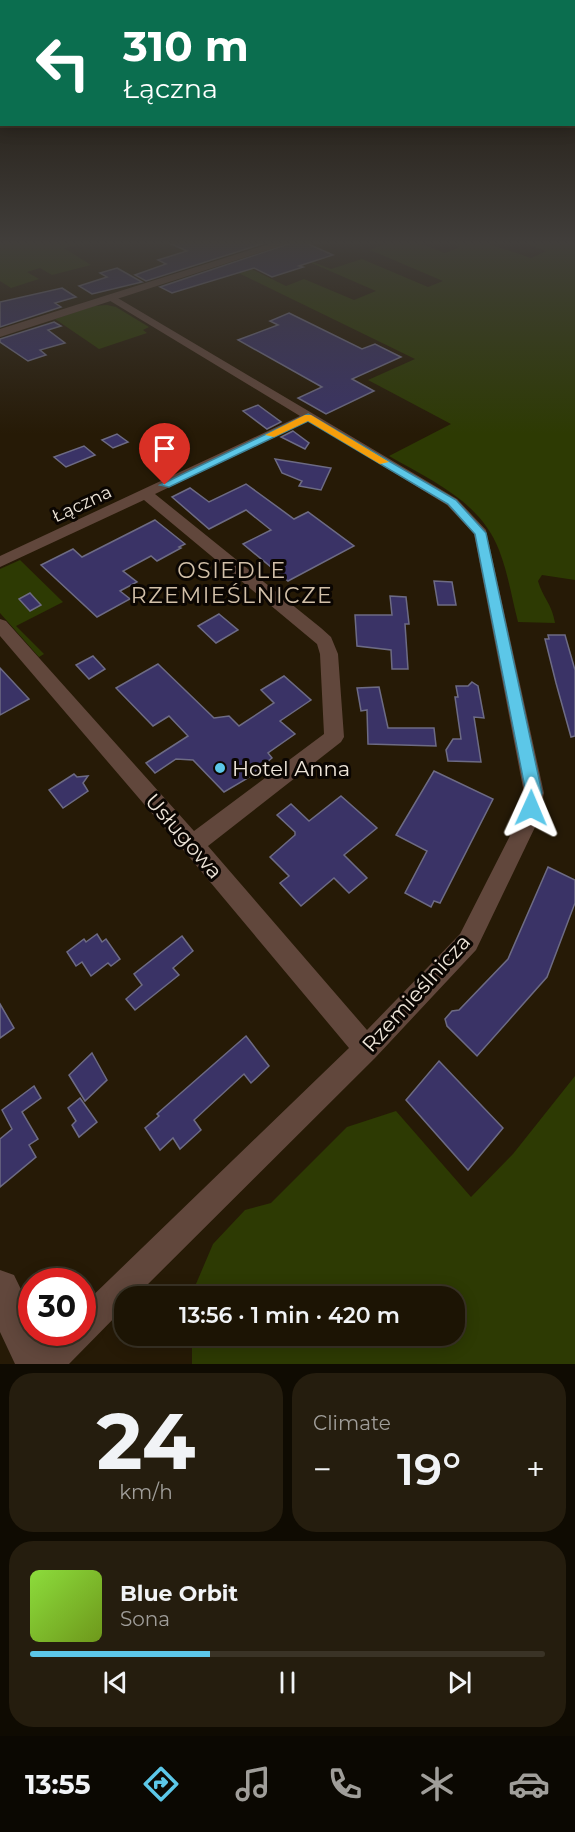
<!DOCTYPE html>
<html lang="en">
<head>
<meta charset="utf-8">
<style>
	body { margin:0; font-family:Montserrat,sans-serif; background:#251d0e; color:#f1f3f6; height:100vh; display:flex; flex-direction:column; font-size:22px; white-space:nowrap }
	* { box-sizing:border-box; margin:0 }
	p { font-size:20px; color:#a09e9a }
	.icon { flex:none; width:33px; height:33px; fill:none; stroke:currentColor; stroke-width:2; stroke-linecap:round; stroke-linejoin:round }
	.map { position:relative; height:1364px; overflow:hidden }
	.sheet { display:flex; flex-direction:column; gap:9px; padding:9px; background:#0f0b02; flex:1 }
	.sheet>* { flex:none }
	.top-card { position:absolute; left:0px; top:0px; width:576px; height:126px; box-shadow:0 3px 15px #0003,0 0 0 2px #3a3326; background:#0b6e4f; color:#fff; overflow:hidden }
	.speed { position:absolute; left:18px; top:1268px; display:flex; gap:12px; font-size:30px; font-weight:700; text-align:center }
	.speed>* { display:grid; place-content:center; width:78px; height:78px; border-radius:50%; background:#1c1404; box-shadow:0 3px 15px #0003,0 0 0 2px #3a3326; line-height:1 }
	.speed .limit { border:9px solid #d22; background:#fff; color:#111 }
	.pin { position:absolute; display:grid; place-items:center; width:51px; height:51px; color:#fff; margin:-62px -26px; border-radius:50% 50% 50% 0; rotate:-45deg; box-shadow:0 0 6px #0007 }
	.pin .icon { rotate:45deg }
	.me { position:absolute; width:66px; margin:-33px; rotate:1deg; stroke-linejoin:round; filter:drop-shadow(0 0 4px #0008) }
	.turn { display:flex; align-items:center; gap:21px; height:126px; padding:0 24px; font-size:27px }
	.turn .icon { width:78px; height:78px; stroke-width:2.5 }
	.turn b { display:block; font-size:42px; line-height:51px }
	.big { font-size:45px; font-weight:600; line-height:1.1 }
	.sheet .widget { flex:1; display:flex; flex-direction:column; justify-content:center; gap:9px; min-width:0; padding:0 21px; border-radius:24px; background:#251d0e }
	.sheet .dial { align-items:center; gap:0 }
	.dial b { font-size:78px; line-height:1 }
	.song { display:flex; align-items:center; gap:18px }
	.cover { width:72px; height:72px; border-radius:9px; background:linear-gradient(135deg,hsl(90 70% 55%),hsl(80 70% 35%)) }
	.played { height:6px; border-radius:3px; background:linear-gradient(90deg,#5cc7e8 35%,#3a3326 35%) }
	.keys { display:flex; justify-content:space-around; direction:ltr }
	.heat { display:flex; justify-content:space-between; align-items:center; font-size:33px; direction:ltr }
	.sheet .tiles { flex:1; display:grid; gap:9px; grid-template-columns:1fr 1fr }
	.widget:last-child { grid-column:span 2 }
	.trip { position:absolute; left:114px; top:1286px; width:351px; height:60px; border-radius:24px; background:#1c1404; box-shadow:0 3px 15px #0003,0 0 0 2px #3a3326; font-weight:600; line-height:60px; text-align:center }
	.dock { display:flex; height:96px; justify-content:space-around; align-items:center; background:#0b0802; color:#a09e9a }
	.dock .icon { width:42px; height:42px }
	.dock .active { color:#5cc7e8 }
	.dock b { font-size:27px; color:#f1f3f6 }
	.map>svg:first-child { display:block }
	.green { fill:#2d3a03 }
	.building { fill:#3a3366; stroke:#6d6b84; stroke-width:1.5 }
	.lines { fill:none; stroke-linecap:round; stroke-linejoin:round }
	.minor { fill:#61473c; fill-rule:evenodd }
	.tertiary { fill:#61473c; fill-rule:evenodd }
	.route { fill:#5cc7e8; stroke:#3c8197; stroke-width:1.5 }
	.slow { fill:#f59e0b }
	.poi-dot { fill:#5cc7e8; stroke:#0b0602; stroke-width:2 }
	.labels { text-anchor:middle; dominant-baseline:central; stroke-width:6; stroke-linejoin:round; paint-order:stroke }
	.far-street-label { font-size:18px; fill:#eee5d9; stroke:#0b0602 }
	.poi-label { font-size:21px; fill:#eee5d9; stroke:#0b0602; text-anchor:start }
	.street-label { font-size:21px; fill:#eee5d9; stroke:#0b0602 }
	.neighbourhood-label { font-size:22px; letter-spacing:1.5px; fill:#d2c0a9; stroke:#0b0602 }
</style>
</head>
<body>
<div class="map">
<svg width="575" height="1364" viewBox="0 0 575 1364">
	<rect width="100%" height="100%" fill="#261a06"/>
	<g class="green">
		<path d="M0,243H90L64,248L91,265L52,275L40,268L27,272L39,279L11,288L0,281Z"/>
		<path d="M386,243H419L445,253L460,247L449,243H486L531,258L546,251L529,245L535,243H575V580L542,575L538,581C543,598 552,604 555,623L518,622C512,599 508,573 499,550C480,501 432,481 389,456L451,424L368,380L415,359L222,265L235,261L286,286L304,279L354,300L376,291L277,248L331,269L362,259L428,287L443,281L370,250Z"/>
		<path d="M107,305L116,307L149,327L143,330L147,333L99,349L55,319L94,306Z"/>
		<path d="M20,560L63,602L16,626L44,654L39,657L0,613V569Z"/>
		<path d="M575,1076V1364H192V1335H454V1296H193V1291L213,1244L245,1210L271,1203L347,1127L396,1111L471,1197L513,1154Z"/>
	</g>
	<g class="building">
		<path d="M169,243H265L146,281L135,275L166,264L158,260L187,251Z"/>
		<path d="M291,243H306L333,255L299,266L303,267L272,277L254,268L172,293L160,287Z"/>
		<path d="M117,268L142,282L92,294L79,286L107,277L100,273Z"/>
		<path d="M62,288L76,297L55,303L61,307L0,327V302Z"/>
		<path d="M289,313L362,349L375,344L401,357L352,379L374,391L326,414L298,398L322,387L238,340L278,325L270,321Z"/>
		<path d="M54,322L61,326L48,330L65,343L40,350L46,355L28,361L0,342V339Z"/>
		<path d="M258,405L281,422L267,429L243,411Z"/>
		<path d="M293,431L309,443L305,449L281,437Z"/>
		<path d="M117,434L128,442L113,448L102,440Z"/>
		<path d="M84,446L95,455L66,467L54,457Z"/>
		<path d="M275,459L331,468L321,490L299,486L302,481L282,473Z"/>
		<path d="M246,484L294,519L308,512L354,546L288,581L243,544L271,530L246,510L209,529L172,497L190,488L209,502Z"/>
		<path d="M155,520L185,544L179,547L181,548L157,561L151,556L123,571L137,582L120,591L130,599L97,617L41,565L73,549L82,557Z"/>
		<path d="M434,581L452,582L456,605H438Z"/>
		<path d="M30,593L41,605L30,611L19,599Z"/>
		<path d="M390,596L406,597L409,624H405L408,669H392L391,650L357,646L355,615H392Z"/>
		<path d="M219,614L238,630L216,643L198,626Z"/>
		<path d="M548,635H565L575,670V736L571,737L556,683L545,639H549Z"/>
		<path d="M93,656L105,669L89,679L76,665Z"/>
		<path d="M158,664L214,718L229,716L239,726L274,703L261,690L284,676L311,700L280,721L295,734L268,753L272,758L248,778L224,792L193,760L176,759L155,773L146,763L188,736L169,716L153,726L116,688Z"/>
		<path d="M0,668L29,699L0,715Z"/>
		<path d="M472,682L478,686L484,718L474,717L481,762L448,761L446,750L453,739H461L455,697H458L456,686H468Z"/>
		<path d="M379,687L388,728H434L436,746L368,744L367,710L361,711L357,688Z"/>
		<path d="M434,771L493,799L440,903L434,901L431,907L405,893L427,851L396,835Z"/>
		<path d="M74,774L77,777L88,776L83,783L88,791L63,808L49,790Z"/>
		<path d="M341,796L377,828L344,855L367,878L349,893L334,878L301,906L280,883L289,876L270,857L295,835V832L277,815L291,804L309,821Z"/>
		<path d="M548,867L575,880V903L547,977L477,1056L447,1026L445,1019L452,1011L459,1010L508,959Z"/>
		<path d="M97,934L102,942L106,939L120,959L111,966L108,963L91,976L82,962L76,966L67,952L84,939L86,942Z"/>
		<path d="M182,936L193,951L173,968L179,975L135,1010L126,999L142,985L134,974Z"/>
		<path d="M0,1004L14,1028L0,1038Z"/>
		<path d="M246,1036L269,1066L251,1083L244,1074L194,1120L201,1130L180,1149L173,1138L160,1150L145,1128L159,1116L157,1114Z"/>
		<path d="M92,1053L107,1080L85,1101L69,1075Z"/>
		<path d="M439,1061L503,1128L468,1170L406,1100Z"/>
		<path d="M34,1086L41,1098L22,1112L38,1139L29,1145L36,1157L0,1187V1139L12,1129L2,1110Z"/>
		<path d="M80,1098L97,1122L79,1137L72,1125L76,1121L68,1108Z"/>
	</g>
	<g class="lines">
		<path class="minor" d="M111,294L457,499L486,530L544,793L537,823L476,950L375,1058L136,1296H124V1308L69,1364H30L35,1353L56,1332H82V1306L349,1048L185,852L0,636V619L6,621L194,831L324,734L320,654L317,644L144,500L0,567V556L300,416L107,299L106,297ZM309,421L447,505L474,534L524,793L517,822L460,934L367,1030L208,846L341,742L344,737L338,654L331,637L321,628L155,494Z"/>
		<g class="tertiary">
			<path d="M272,243H289L0,337V329Z"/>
			<path d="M0,1270L14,1275L32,1312V1332H41L56,1364H15L0,1332Z"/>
		</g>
	</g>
	<linearGradient id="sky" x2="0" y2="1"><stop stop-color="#150e03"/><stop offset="0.56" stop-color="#413e3b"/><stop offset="1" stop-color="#413e3b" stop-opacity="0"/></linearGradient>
	<rect width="575" height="434" fill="url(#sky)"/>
	<path class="route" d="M308,414L456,500L486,533L542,793L536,813L531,815L525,813L523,808L526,793L475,534L448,504L308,421L169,487L160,485Z"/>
	<path class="slow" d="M305,415H311L389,462L380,464L308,421L274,437L265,435Z"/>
	<circle class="poi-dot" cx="220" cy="768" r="6"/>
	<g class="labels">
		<g class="far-street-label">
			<text transform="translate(82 504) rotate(-25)">Łączna</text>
		</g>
		<g class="poi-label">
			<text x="232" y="768">Hotel Anna</text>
		</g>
		<g class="street-label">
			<text transform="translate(184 836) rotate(49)">Usługowa</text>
			<text transform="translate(416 993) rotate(-48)">Rzemieślnicza</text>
		</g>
		<g class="neighbourhood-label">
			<text x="232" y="570">OSIEDLE<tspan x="232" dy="25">RZEMIEŚLNICZE</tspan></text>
		</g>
	</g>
</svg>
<div class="speed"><div class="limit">30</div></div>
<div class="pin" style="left:165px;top:485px;background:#d93025"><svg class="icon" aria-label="arrive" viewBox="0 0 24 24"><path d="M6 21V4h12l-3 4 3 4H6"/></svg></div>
<svg class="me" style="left:531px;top:808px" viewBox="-20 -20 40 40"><path d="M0-17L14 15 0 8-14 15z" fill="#5cc7e8" stroke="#fff" stroke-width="4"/></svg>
<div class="trip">13:56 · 1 min · 420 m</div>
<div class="top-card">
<div class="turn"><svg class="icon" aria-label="left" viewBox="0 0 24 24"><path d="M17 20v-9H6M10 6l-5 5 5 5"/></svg><div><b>310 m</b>Łączna</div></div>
</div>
</div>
<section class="sheet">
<div class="tiles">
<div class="widget dial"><b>24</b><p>km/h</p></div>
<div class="widget"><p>Climate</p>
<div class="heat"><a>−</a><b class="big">19°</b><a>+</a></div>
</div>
<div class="widget">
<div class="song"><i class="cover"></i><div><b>Blue Orbit</b><p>Sona</p></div></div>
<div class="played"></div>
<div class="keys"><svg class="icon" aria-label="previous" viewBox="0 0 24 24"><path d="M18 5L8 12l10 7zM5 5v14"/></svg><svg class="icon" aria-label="pause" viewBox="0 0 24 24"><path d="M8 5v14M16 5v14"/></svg><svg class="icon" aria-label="next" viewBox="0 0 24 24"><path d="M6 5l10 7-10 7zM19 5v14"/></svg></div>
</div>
</div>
</section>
<nav class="dock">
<b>13:55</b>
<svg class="icon active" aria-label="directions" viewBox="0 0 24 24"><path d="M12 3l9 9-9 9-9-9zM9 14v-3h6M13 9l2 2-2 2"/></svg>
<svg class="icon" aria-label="music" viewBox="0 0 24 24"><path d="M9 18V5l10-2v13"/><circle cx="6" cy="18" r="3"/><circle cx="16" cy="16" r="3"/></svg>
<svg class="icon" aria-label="phone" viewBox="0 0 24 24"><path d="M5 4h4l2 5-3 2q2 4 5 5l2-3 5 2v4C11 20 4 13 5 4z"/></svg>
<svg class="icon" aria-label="climate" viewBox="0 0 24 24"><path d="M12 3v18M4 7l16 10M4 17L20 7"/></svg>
<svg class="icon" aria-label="car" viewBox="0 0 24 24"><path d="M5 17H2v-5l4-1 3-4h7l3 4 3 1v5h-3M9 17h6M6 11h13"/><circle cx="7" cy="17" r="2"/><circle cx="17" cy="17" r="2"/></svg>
</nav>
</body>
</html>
